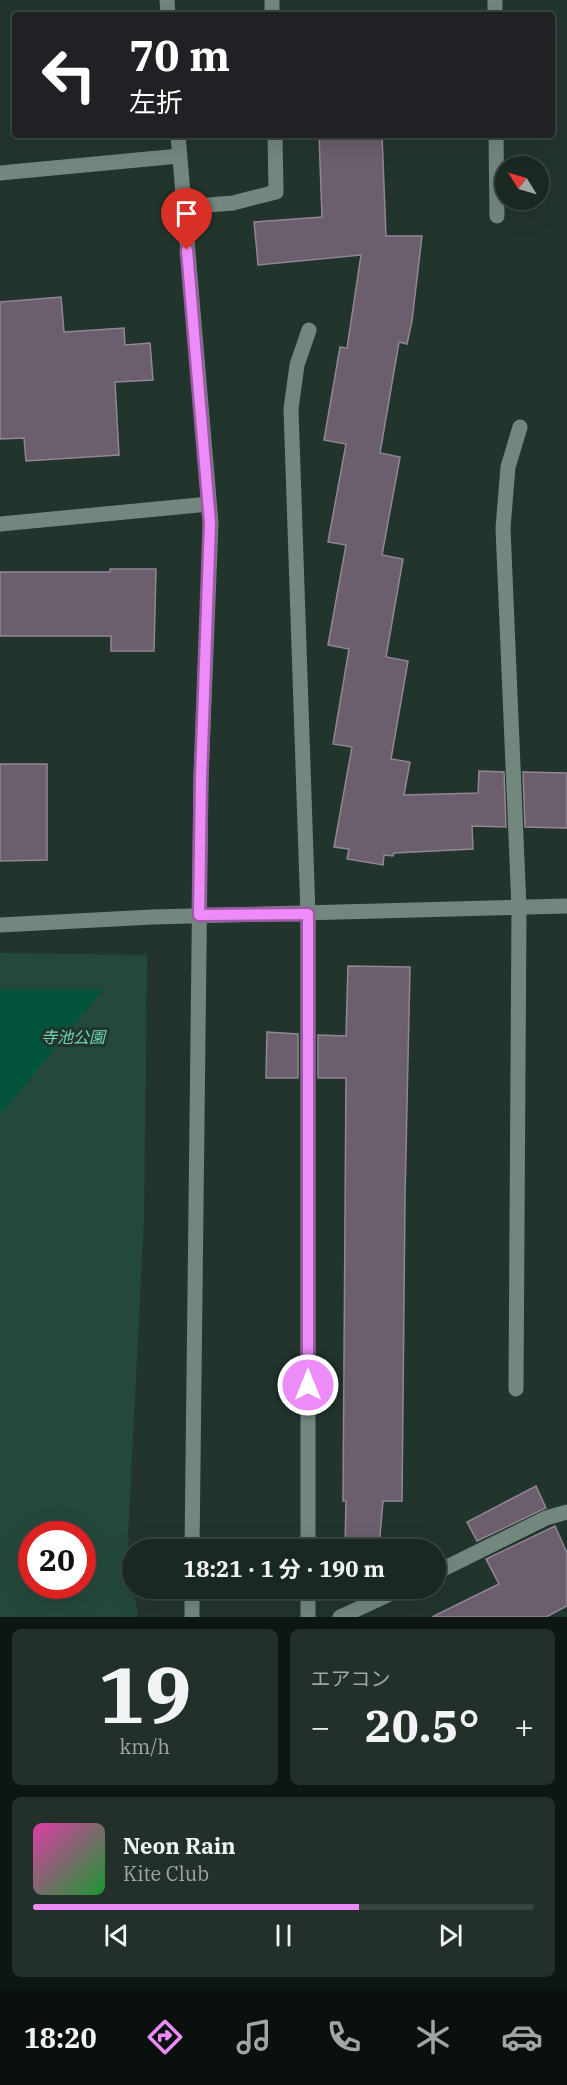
<!DOCTYPE html>
<html lang="ja">
<head>
<meta charset="utf-8">
<style>
	body { margin:0; font-family:"IBM Plex Serif","Noto Sans JP",serif; background:#23302a; color:#f1f3f6; height:100vh; display:flex; flex-direction:column; font-size:22px; white-space:nowrap }
	* { box-sizing:border-box; margin:0 }
	p { font-size:20px; color:#9fa6a5 }
	.icon { flex:none; width:33px; height:33px; fill:none; stroke:currentColor; stroke-width:2; stroke-linecap:round; stroke-linejoin:round }
	.map { position:relative; height:1617px; overflow:hidden }
	.panel { display:flex; flex-direction:column; gap:12px; padding:12px; background:#0e1613; flex:1 }
	.panel>* { flex:none }
	.banner { position:absolute; left:12px; top:12px; width:543px; height:126px; border-radius:6px; box-shadow:0 6px 24px #0002,0 0 0 2px #384440; background:#202124; color:#fff; overflow:hidden }
	.needle { width:39px; rotate:307deg }
	.fabs { position:absolute; left:495px; top:156px; display:grid; gap:12px }
	.fabs a { display:grid; place-items:center; width:54px; height:54px; border-radius:50%; background:#1a2822; box-shadow:0 6px 24px #0002,0 0 0 2px #384440; font-size:30px }
	.speed { position:absolute; left:18px; top:1521px; display:flex; gap:12px; font-size:30px; font-weight:700; text-align:center }
	.speed>* { display:grid; place-content:center; width:78px; height:78px; border-radius:50%; background:#1a2822; box-shadow:0 6px 24px #0002,0 0 0 2px #384440; line-height:1 }
	.speed .limit { border:9px solid #d22; background:#fff; color:#111 }
	.pin { position:absolute; display:grid; place-items:center; width:51px; height:51px; color:#fff; margin:-62px -26px; border-radius:50% 50% 50% 0; rotate:-45deg; box-shadow:0 0 6px #0007 }
	.pin .icon { rotate:45deg }
	.me { position:absolute; width:66px; margin:-33px; rotate:0deg; stroke-linejoin:round; filter:drop-shadow(0 0 4px #0008) }
	.turn { display:flex; align-items:center; gap:21px; height:126px; padding:0 18px; font-size:27px }
	.turn .icon { width:78px; height:78px; stroke-width:2.5 }
	.turn b { display:block; font-size:42px; line-height:51px }
	.big { font-size:45px; font-weight:700; line-height:1.1 }
	.panel .card { flex:1; display:flex; flex-direction:column; justify-content:center; gap:9px; min-width:0; padding:0 21px; border-radius:9px; background:#23302a }
	.panel .dial { align-items:center; gap:0 }
	.dial b { font-size:78px; line-height:1 }
	.song { display:flex; align-items:center; gap:18px }
	.cover { width:72px; height:72px; border-radius:9px; background:linear-gradient(135deg,hsl(320 70% 55%),hsl(130 70% 35%)) }
	.played { height:6px; border-radius:3px; background:linear-gradient(90deg,#ed8cf9 65%,#384440 65%) }
	.keys { display:flex; justify-content:space-around; direction:ltr }
	.heat { display:flex; justify-content:space-between; align-items:center; font-size:33px; direction:ltr }
	.panel .tiles { flex:1; display:grid; gap:12px; grid-template-columns:1fr 1fr }
	.card:last-child { grid-column:span 2 }
	.trip { position:absolute; left:122px; top:1539px; width:324px; height:60px; border-radius:30px; background:#1a2822; box-shadow:0 6px 24px #0002,0 0 0 2px #384440; font-weight:700; line-height:60px; text-align:center }
	.dock { display:flex; height:96px; justify-content:space-around; align-items:center; background:#0a100e; color:#9fa6a5 }
	.dock .icon { width:42px; height:42px }
	.dock .active { color:#ed8cf9 }
	.dock b { font-size:27px; color:#f1f3f6 }
	.map>svg:first-child { display:block }
	.green { fill:#24493b; fill-rule:evenodd }
	.water { fill:#02543d }
	.building { fill:#6b5e6d; stroke:#948595; stroke-width:1.5 }
	.lines { fill:none; stroke-linecap:round; stroke-linejoin:round }
	.service { stroke:#72887e; stroke-width:15 }
	.minor { stroke:#72887e; stroke-width:15 }
	.tertiary { stroke:#72887e; stroke-width:15 }
	.route-casing { stroke:#9a5ba2; stroke-width:15 }
	.route { stroke:#ed8cf9; stroke-width:10 }
	.labels { text-anchor:middle; dominant-baseline:central; stroke-width:6; stroke-linejoin:round; paint-order:stroke }
	.park-label { font-size:16px; font-style:italic; fill:#71d5af; stroke:#22352d }
</style>
</head>
<body>
<div class="map">
<svg width="567" height="1617" viewBox="0 0 567 1617">
	<rect width="100%" height="100%" fill="#22352d"/>
	<path class="green" d="M0,953L147,955L144,1219L128,1537L132,1588L134,1589L138,1617H0ZM32,1534H82V1586H32Z"/>
	<path class="water" d="M0,990H103L0,1115Z"/>
	<g class="building">
		<path d="M319,135H382L386,236H422L412,321L407,344L399,342L380,453L400,457L382,555L403,559L386,657L408,661L391,759L410,762L404,795L478,793L479,771L504,772L506,827L472,826L473,849L394,853L393,856L384,855L383,865L347,859L349,849L334,847L352,747L333,744L349,649L328,645L346,545L328,542L346,444L324,440L340,347L347,348L361,255L258,265L256,242L254,222L322,217Z"/>
		<path d="M61,297L64,332L124,328L125,345L150,343L153,380L115,382L119,455L26,461L24,438L0,439V302Z"/>
		<path d="M110,569H156L154,651H111V636H0V572H110Z"/>
		<path d="M0,764H47V860L0,861Z"/>
		<path d="M523,772L567,773V828L525,827Z"/>
		<path d="M348,966L410,967L405,1198L402,1501H383L379,1547L345,1546L346,1501H343L346,1078H318V1035L346,1036Z"/>
		<path d="M267,1032L298,1034V1078H266Z"/>
		<path d="M536,1486L546,1508L477,1541L467,1522Z"/>
		<path d="M555,1526L567,1553V1606L546,1617H432L499,1584L486,1559Z"/>
	</g>
	<g class="lines">
		<g class="service">
			<path d="M272,0V15"/>
			<path d="M495,0V15"/>
			<path d="M496,135L497,216"/>
			<path d="M184,207L233,203L276,192L275,135"/>
			<path d="M516,1389L519,908L503,528L508,467L520,427"/>
			<path d="M308,1550V914L291,409L297,365L309,330"/>
			<path d="M435,1573L546,1518L567,1512"/>
			<path d="M308,1617V1588"/>
			<path d="M340,1617L403,1588"/>
		</g>
		<g class="minor">
			<path d="M0,173L179,156"/>
			<path d="M0,524L209,504"/>
		</g>
		<g class="tertiary">
			<path d="M167,0L168,15"/>
			<path d="M178,135L211,523L201,778L192,1550"/>
			<path d="M0,925L152,917L567,906"/>
			<path d="M192,1617V1588"/>
		</g>
	</g>
	<g class="lines">
		<g class="route-casing">
			<path id="route" d="M187,250L210,523L201,778L199,915L308,914V1385"/>
		</g>
		<use href="#route" class="route"/>
	</g>
	<g class="labels">
		<g class="park-label">
			<text x="73" y="1037">寺池公園</text>
		</g>
	</g>
</svg>
<div class="fabs">
<a><svg class="needle" viewBox="-14 -14 28 28"><path d="M0-13l5 13h-10z" fill="#e53935"/><path d="M0 13l5-13h-10z" fill="#9fa6a5"/></svg></a>
</div>
<div class="speed"><div class="limit">20</div></div>
<div class="pin" style="left:187px;top:250px;background:#d93025"><svg class="icon" aria-label="arrive" viewBox="0 0 24 24"><path d="M6 21V4h12l-3 4 3 4H6"/></svg></div>
<svg class="me" style="left:308px;top:1385px" viewBox="-20 -20 40 40"><circle r="17" fill="#ed8cf9" stroke="#fff" stroke-width="3"/><path d="M0-11L8 9 0 5-8 9z" fill="#fff"/></svg>
<div class="trip">18:21 · 1 分 · 190 m</div>
<div class="banner">
<div class="turn"><svg class="icon" aria-label="left" viewBox="0 0 24 24"><path d="M17 20v-9H6M10 6l-5 5 5 5"/></svg><div><b>70 m</b>左折</div></div>
</div>
</div>
<section class="panel">
<div class="tiles">
<div class="card dial"><b>19</b><p>km/h</p></div>
<div class="card"><p>エアコン</p>
<div class="heat"><a>−</a><b class="big">20.5°</b><a>+</a></div>
</div>
<div class="card">
<div class="song"><i class="cover"></i><div><b>Neon Rain</b><p>Kite Club</p></div></div>
<div class="played"></div>
<div class="keys"><svg class="icon" aria-label="previous" viewBox="0 0 24 24"><path d="M18 5L8 12l10 7zM5 5v14"/></svg><svg class="icon" aria-label="pause" viewBox="0 0 24 24"><path d="M8 5v14M16 5v14"/></svg><svg class="icon" aria-label="next" viewBox="0 0 24 24"><path d="M6 5l10 7-10 7zM19 5v14"/></svg></div>
</div>
</div>
</section>
<nav class="dock">
<b>18:20</b>
<svg class="icon active" aria-label="directions" viewBox="0 0 24 24"><path d="M12 3l9 9-9 9-9-9zM9 14v-3h6M13 9l2 2-2 2"/></svg>
<svg class="icon" aria-label="music" viewBox="0 0 24 24"><path d="M9 18V5l10-2v13"/><circle cx="6" cy="18" r="3"/><circle cx="16" cy="16" r="3"/></svg>
<svg class="icon" aria-label="phone" viewBox="0 0 24 24"><path d="M5 4h4l2 5-3 2q2 4 5 5l2-3 5 2v4C11 20 4 13 5 4z"/></svg>
<svg class="icon" aria-label="climate" viewBox="0 0 24 24"><path d="M12 3v18M4 7l16 10M4 17L20 7"/></svg>
<svg class="icon" aria-label="car" viewBox="0 0 24 24"><path d="M5 17H2v-5l4-1 3-4h7l3 4 3 1v5h-3M9 17h6M6 11h13"/><circle cx="7" cy="17" r="2"/><circle cx="17" cy="17" r="2"/></svg>
</nav>
</body>
</html>
